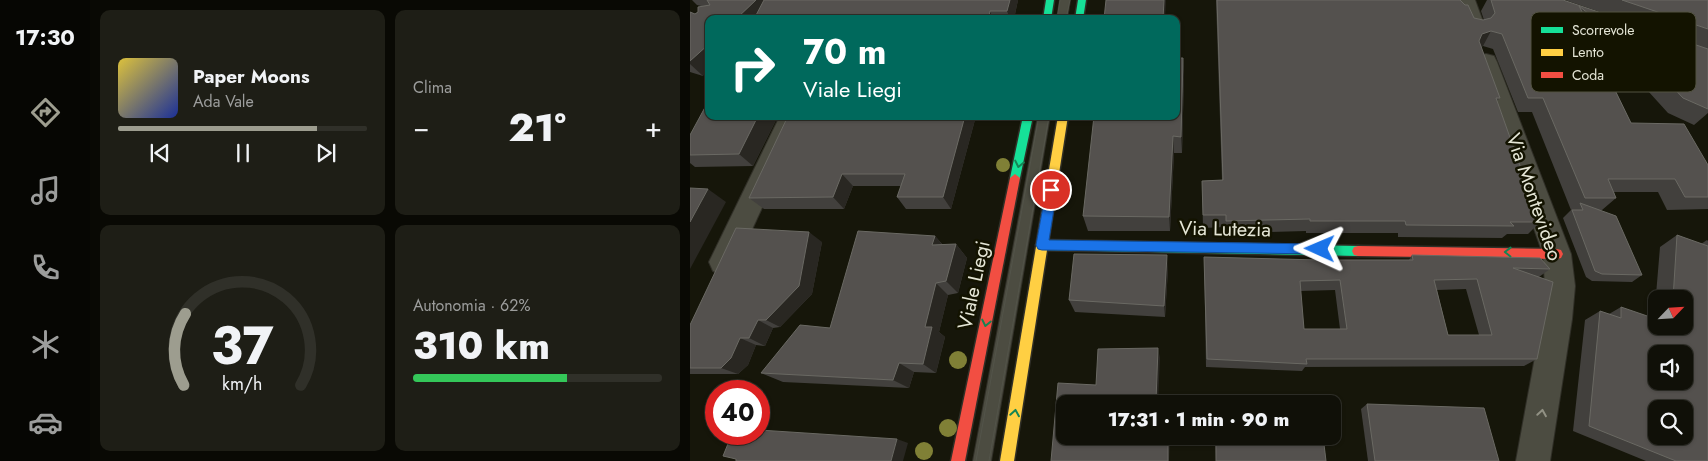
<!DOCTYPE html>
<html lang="it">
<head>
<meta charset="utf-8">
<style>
	body { margin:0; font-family:Jost,sans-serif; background:#1e1e16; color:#f1f3f6; height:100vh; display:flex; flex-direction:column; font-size:19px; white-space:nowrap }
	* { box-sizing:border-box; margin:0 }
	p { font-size:16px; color:#9c9d9c }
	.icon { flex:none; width:28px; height:28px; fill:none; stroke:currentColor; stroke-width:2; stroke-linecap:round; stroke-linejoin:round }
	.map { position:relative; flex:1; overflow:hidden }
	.side { display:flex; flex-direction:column; gap:10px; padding:10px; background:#090904; width:600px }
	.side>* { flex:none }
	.guide { position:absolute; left:15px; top:15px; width:475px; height:105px; border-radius:10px; box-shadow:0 1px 4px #0004,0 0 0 1px #303029; background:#00695c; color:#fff; overflow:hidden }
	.needle { width:32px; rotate:65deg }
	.buttons { position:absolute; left:958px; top:290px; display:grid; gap:10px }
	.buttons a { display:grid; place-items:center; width:45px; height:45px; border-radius:10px; background:#101008; box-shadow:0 1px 4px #0004,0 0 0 1px #303029; font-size:25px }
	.speed { position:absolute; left:15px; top:380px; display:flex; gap:10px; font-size:25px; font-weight:700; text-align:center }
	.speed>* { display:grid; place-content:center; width:65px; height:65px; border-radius:50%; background:#101008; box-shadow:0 1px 4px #0004,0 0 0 1px #303029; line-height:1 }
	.speed .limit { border:8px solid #d22; background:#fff; color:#111 }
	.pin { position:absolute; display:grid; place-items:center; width:42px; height:42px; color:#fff; margin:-21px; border:2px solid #fff; border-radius:50%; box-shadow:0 1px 5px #0007 }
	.me { position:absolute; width:55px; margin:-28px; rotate:271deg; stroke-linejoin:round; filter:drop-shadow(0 0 4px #0008) }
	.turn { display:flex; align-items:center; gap:18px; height:105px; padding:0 15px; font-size:22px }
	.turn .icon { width:65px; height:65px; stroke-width:2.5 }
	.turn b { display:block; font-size:35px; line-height:42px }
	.big { font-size:38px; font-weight:800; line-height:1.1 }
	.side .tile { flex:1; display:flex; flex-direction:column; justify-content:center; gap:8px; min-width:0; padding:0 18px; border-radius:10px; background:#1e1e16 }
	.side .dial { align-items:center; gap:0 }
	.dial svg { height:130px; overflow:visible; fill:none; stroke:#303029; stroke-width:7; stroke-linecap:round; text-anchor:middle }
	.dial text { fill:#f1f3f6; stroke:none }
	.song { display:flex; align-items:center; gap:15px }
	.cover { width:60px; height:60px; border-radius:8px; background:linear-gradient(135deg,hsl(50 70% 55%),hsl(230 70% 35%)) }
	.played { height:5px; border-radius:2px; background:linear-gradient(90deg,#9d9d8f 80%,#303029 80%) }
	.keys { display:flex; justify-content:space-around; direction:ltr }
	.heat { display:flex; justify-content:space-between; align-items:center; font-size:28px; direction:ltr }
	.charge { height:8px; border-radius:4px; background:linear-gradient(90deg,#34c759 62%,#303029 0) }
	.side .tiles { flex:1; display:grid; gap:10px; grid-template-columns:repeat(2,1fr) }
	.trip { position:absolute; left:366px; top:395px; width:285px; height:50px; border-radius:10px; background:#101008; box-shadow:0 1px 4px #0004,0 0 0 1px #303029; font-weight:800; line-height:50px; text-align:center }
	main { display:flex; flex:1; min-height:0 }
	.dock { display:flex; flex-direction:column; width:90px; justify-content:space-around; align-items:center; background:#060603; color:#9c9d9c }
	.dock .icon { width:35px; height:35px }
	.dock .current { color:#9d9d8f }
	.dock b { font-size:22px; color:#f1f3f6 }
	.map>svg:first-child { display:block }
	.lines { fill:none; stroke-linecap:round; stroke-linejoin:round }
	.lane-casing { stroke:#302f27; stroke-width:2 }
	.street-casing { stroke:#302f27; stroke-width:2 }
	.fast-casing { stroke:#302f27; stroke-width:3 }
	.slow-casing { stroke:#302f27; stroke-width:3 }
	.jam-casing { stroke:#302f27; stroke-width:3 }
	.lane { fill:#4c4c41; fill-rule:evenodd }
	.street { fill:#4c4c41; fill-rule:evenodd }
	.fast { fill:#16e098; fill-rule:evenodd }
	.slow { fill:#ffcf43; fill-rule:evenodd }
	.jam { fill:#f24e42; fill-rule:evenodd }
	.tram { stroke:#53544a; stroke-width:1 }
	.tree { fill:#808036 }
	.wall { fill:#42403d; fill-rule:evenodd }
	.shaded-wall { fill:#292722 }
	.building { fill:#54514e; stroke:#6a6963; fill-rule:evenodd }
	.oneway { stroke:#158454 }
	.oneway2 { stroke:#919184 }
	.route { fill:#1a73e8; stroke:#114b97 }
	.labels { text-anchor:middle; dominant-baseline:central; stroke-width:5; stroke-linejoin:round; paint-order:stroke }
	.street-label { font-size:20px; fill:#e5e6d6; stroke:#131300 }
	.key { fill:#131300; stroke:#525240; stroke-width:1 }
	.key-label { font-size:14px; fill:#e5e6d6 }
</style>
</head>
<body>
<main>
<nav class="dock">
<b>17:30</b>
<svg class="icon current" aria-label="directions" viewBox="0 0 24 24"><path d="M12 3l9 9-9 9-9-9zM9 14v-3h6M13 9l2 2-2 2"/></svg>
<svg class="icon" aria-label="music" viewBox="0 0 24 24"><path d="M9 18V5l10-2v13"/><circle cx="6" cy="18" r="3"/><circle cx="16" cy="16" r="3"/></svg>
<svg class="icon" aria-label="phone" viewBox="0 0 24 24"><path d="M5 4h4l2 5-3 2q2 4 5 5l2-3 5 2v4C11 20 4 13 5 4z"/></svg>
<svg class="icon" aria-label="climate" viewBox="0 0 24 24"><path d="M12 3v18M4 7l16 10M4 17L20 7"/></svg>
<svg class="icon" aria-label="car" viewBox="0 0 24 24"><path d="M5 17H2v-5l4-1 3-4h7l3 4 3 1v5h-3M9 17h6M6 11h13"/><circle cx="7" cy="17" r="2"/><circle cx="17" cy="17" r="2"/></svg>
</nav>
<section class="side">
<div class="tiles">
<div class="tile">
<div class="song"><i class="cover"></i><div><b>Paper Moons</b><p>Ada Vale</p></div></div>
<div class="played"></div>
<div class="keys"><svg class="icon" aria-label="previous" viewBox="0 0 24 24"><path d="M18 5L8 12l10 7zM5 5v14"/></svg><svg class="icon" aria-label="pause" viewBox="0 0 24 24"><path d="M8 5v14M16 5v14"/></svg><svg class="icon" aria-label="next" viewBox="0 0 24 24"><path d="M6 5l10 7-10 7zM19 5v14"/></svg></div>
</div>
<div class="tile"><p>Clima</p>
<div class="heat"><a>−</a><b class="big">21°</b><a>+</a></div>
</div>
<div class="tile dial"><svg viewBox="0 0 100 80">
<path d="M14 69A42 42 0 1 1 86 69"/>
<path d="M14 69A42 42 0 0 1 15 25" stroke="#9d9d8f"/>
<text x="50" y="56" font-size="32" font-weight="700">37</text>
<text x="50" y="72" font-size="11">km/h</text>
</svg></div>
<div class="tile"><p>Autonomia · 62%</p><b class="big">310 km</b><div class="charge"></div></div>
</div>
</section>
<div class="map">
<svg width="1018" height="461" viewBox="0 0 1018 461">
	<rect width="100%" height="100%" fill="#16160a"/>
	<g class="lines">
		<g class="lane-casing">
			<g id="lane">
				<path d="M370,0H380L377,19H367Z"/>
				<path d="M348,116H360L301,461H283Z"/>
			</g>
		</g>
		<g class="street-casing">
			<g id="street">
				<path d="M765,0H785L795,27L792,32L784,34L776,32Z"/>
				<path d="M796,54L804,56L807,62L881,254L885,286L882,319L860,461H826L852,319L855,286L853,254L785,62L788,56Z"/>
				<path d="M90,116H114L43,271L33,275L23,271L19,262Z"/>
			</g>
		</g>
		<g class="fast-casing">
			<g id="fast">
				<path d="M356,0H364L361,19H353Z"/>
				<path d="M388,0H396L393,19H385Z"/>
				<path d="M333,116H343L330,178L325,182L320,178Z"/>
				<path d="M352,240L668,246L672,247L674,251L672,255L668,256L352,250L348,249L346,245L348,241Z"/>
			</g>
		</g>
		<g class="slow-casing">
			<path id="slow" d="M368,116H378L324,461H310Z"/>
		</g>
		<g class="jam-casing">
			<g id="jam">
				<path d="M325,174L330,178L275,461H261L320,178Z"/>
				<path d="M668,246L867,249L871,250L873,254L871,258L867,259L668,256L664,255L662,251L664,247Z"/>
			</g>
		</g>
		<use href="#lane" class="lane"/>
		<use href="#street" class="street"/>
		<use href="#fast" class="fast"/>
		<use href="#slow" class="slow"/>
		<use href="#jam" class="jam"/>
		<g class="tram">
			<path d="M367,19L370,0"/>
			<path d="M376,19L380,0"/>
			<path d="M286,461L349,116"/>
			<path d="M299,461L359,116"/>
		</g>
	</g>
	<g class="tree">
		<circle cx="313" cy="165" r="7"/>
		<circle cx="268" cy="360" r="9"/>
		<circle cx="258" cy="428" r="9"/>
		<circle cx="234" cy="451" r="9"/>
	</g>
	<g class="wall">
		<path d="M2,0H328L324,19H19L13,76L0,72V12L5,14L8,12L11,6L7,5Z"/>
		<path d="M526,0H770L784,18L793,20H794L791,11L797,0H873L960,29L875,0H1018V113L1004,125L978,113L938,69L936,70L912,49L930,84L925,90L941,123L1018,165V209L977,210L968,192H924L926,198L912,210H910L952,275L942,282L902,281L896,277L873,218L881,210L842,112H828L803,49L793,46L791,47L810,98L807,101L850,222L838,234H817L812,238L708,237V233H616V231L535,233V227L513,228L512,181L532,180Z"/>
		<path d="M493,58L494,75L492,153H484L480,231H398L393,216Z"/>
		<path d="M19,116H88L63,166L5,167L0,163V135Z"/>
		<path d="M98,116H286L261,209H216L207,197L211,186H163L154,209H74L59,198Z"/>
		<path d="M987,235L1011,244L1017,240L1018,241V461H956L883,431L895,320L910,311L919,314L931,307L964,319L970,247ZM966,299H994V326H966Z"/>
		<path d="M245,236L253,245L266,244L277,258L268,293L258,295L249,332L255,337L246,373L224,372L219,388L93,382L71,373L140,328Z"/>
		<path d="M132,242L122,294L90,327L83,328L75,346L66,345L58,365L48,374H0V325Z"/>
		<path d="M722,255L860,269L849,277L847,359L834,366L615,367L612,371L516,367L514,257L629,260H719ZM776,289L789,335H758L747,290ZM645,290L650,329H614L610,291Z"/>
		<path d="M478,269L475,317L385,312L379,300Z"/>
		<path d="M677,404L809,461H678L671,409Z"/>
		<path d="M525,436H633L636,461H526Z"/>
	</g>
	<g class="shaded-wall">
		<path d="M66,0H92L73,19H46Z"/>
		<path d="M320,0H328L324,19H320L317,11Z"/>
		<path d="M474,0H476L475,19H473Z"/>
		<path d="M300,11L303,19H300L299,16Z"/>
		<path d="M801,31L793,46L783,49L792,34Z"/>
		<path d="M19,44V70L13,76L0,64V61Z"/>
		<path d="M952,54L938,69L936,70L950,55Z"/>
		<path d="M493,58L494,75L492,153L491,137Z"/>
		<path d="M68,116H88L63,166L49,154Z"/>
		<path d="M275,116H286L261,209L253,197Z"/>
		<path d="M483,136L484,153L480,231L479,217Z"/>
		<path d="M152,174L163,186L154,209L143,197Z"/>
		<path d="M18,189L36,202L0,269V222Z"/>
		<path d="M119,232L132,242L122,294L90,327L76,320Z"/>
		<path d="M245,236L257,250L242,245Z"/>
		<path d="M266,244L277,258L268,293L256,281Z"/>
		<path d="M477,255L478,269L475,317L474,306Z"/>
		<path d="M246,283L258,295L249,332L255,337L246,373L233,364L235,327Z"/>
		<path d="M68,320L83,328L75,346L59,338Z"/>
		<path d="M50,338L66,345L58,365L48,374L31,368Z"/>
		<path d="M468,348L470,358L468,404L466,401Z"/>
		<path d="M209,363L224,372L219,388L203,380Z"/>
		<path d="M478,436H480L479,461H478Z"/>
		<path d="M207,439L218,443L213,461H201Z"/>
	</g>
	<g class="building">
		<path d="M17,0H66L46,19H19V44L0,61V12L5,14L8,12V7L20,5Z"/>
		<path d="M74,0H320L317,11H300L299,16L289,15L288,19H94L91,18L90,19H64Z"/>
		<path d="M416,0H474L473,19H414Z"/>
		<path d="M527,0H770L775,5H778L784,18L793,20L801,18L805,13L801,0H873L1018,49V109L993,98L952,54L950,55L889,6L930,84H922L941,123L994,124L1018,165V197H995L985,179H918L926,198H895L853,98H838L812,34L801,31L792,34L789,41L810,98H806L850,222H820L824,226L716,225L715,221H620V219L536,221V215H513L512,181L533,180Z"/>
		<path d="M932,0H1018V29Z"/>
		<path d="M486,58H493L491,137L483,136L479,217L393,216L404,116H486Z"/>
		<path d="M19,100V116H68L49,154L0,155V135Z"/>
		<path d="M98,116H275L253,197H207L215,174H152L143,197L59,198Z"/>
		<path d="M0,188L18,189L0,222Z"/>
		<path d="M890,203L926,216L952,275L912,274L905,271L882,210H893Z"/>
		<path d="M46,228L119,232L109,286L76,320H68L59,338H50L41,358L31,368H0V325Z"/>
		<path d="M168,231L245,236L242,245L266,244L256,281L246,283L235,327H242L233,364L209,363L203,380L71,373L110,325L140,328Z"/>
		<path d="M987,235L1018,246V461H986L899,426L910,311L931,318V307L966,319V326H994V299H983ZM966,354H994V381H966ZM966,409H994V436H966Z"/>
		<path d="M384,254L477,255L474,306L379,300Z"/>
		<path d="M722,255L850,258L860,269L823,268L863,282L847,359H616L617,364L517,359L514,257L629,260H723ZM787,279L802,335H758L744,280ZM650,280L657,329H614L610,281Z"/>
		<path d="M468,348L466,401H478V404H375V436H478V461H361L368,383L406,385L408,349Z"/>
		<path d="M630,403V404H529Z"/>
		<path d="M677,404L794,408L809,461H685Z"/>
		<path d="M69,430L207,439L201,461H46V459L33,456L42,434H69Z"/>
		<path d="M526,436H633L636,461H526Z"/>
	</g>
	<defs><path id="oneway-chevron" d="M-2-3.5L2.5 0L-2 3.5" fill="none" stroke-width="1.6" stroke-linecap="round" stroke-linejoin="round" transform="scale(1.25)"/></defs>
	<g class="oneway">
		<use href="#oneway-chevron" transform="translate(329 164) rotate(102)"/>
		<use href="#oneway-chevron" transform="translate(818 252) rotate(-179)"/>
		<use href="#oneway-chevron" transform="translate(296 323) rotate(102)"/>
		<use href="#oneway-chevron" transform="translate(325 413) rotate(-81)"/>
	</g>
	<use class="oneway2" href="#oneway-chevron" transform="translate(852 413) rotate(-81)"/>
	<path class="route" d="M361,185L367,190L359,240L630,244L634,246L636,249L634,253L630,254L352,250L348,249L346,245L356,190Z"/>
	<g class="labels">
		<g class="street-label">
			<text transform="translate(844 197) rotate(71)">Via Montevideo</text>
			<text transform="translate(535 229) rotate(1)">Via Lutezia</text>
			<text transform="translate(284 285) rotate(-78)">Viale Liegi</text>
		</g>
	</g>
	<rect x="841" y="12" width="165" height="80" rx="8" class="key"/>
	<rect x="851" y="27" width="22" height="6" fill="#16e098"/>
	<rect x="851" y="49" width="22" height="7" fill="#ffcf43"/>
	<rect x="851" y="72" width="22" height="6" fill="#f24e42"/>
	<g class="key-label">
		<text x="882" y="35">Scorrevole</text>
		<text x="882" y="57">Lento</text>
		<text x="882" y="80">Coda</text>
	</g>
</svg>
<div class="buttons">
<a><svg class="needle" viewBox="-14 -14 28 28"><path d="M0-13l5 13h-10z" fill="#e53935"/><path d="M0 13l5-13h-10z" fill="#9c9d9c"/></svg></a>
<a><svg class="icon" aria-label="sound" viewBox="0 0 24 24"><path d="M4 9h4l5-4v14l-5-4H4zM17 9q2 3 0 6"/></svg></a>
<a><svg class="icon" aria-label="search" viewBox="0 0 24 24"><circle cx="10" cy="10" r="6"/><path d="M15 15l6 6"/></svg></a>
</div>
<div class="speed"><div class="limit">40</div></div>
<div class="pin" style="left:361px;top:190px;background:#d93025"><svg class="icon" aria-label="arrive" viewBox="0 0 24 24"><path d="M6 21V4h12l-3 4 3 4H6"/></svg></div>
<svg class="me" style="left:630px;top:249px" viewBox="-20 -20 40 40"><path d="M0-17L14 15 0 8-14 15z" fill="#1a73e8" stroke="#fff" stroke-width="4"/></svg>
<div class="trip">17:31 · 1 min · 90 m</div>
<div class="guide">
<div class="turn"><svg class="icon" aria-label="right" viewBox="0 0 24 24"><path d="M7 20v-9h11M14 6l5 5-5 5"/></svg><div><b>70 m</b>Viale Liegi</div></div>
</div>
</div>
</main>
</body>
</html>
